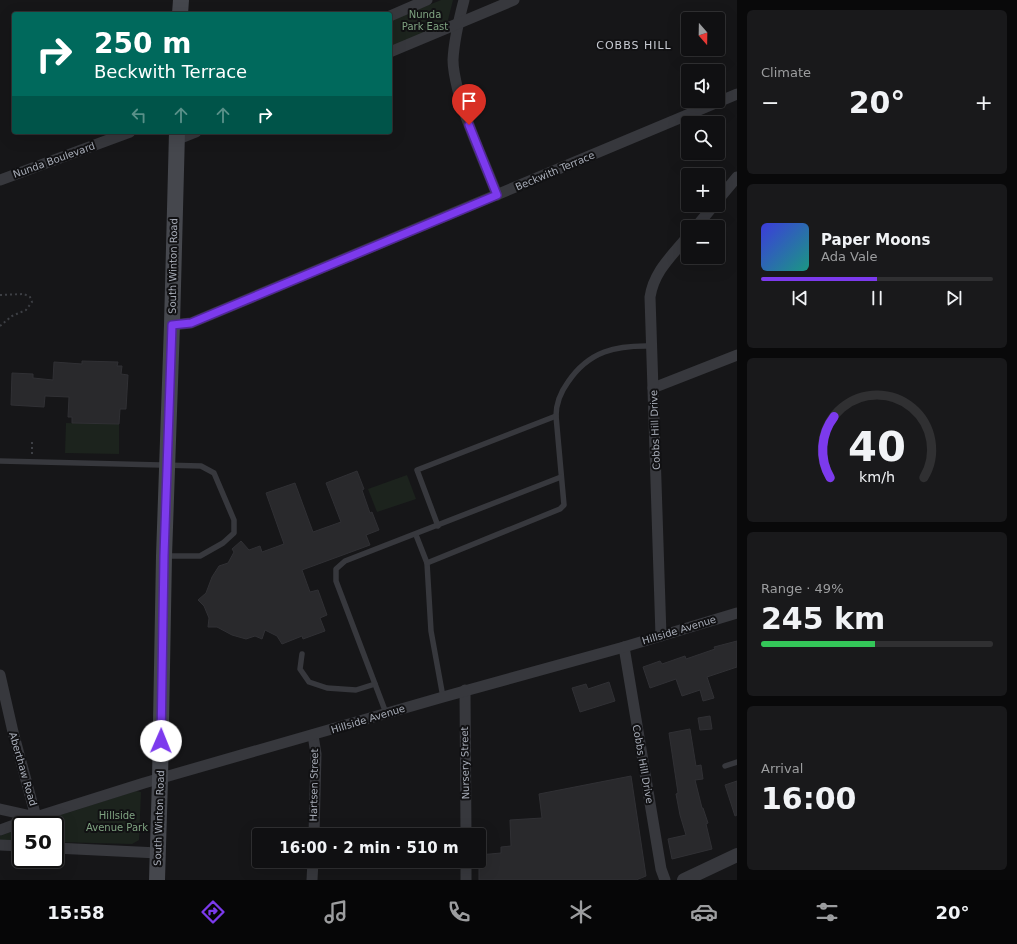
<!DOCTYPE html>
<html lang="en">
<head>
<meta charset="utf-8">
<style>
	body { margin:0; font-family:"DejaVu Sans",sans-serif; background:#19191b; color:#f1f3f6; height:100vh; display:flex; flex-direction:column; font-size:15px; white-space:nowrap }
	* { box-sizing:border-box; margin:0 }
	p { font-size:13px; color:#9c9d9f }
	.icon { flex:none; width:22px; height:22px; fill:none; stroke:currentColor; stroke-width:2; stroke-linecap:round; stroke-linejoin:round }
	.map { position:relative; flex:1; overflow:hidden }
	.details { display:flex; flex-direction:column; gap:10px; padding:10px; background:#09090a; width:280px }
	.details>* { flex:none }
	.top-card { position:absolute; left:12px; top:12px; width:380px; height:122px; border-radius:4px; box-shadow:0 4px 16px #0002,0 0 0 1px #303032; background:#00695c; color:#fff; overflow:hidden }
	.needle { width:26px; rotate:160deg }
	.buttons { position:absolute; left:681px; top:12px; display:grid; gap:8px }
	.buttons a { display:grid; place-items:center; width:44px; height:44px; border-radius:4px; background:#101012; box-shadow:0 4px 16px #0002,0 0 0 1px #303032; font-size:20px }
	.speed { position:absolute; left:12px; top:816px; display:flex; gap:8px; font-size:20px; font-weight:700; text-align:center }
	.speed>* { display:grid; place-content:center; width:52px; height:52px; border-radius:50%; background:#101012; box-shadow:0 4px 16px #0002,0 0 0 1px #303032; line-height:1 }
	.speed .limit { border:2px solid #111; border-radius:6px; background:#fff; color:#111 }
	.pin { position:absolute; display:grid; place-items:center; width:34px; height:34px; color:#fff; margin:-41px -17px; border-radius:50% 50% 50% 0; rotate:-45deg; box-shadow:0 0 4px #0007 }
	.pin .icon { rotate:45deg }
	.me { position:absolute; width:44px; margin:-22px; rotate:1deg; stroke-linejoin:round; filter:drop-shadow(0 0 3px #0008) }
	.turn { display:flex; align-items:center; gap:14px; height:84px; padding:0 16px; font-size:18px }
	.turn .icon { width:52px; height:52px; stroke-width:2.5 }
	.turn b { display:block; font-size:28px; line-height:34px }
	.lanes { display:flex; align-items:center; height:38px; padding:0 16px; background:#0003; justify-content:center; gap:20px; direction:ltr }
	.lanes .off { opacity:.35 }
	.big { font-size:30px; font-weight:600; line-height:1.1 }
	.details .tile { flex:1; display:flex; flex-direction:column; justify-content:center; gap:6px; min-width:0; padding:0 14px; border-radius:6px; background:#19191b }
	.details .dial { align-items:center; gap:0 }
	.dial svg { height:104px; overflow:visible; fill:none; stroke:#303032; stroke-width:7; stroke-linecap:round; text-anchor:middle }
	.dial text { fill:#f1f3f6; stroke:none }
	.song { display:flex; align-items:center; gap:12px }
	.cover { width:48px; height:48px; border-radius:6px; background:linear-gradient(135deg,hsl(240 70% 55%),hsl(170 70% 35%)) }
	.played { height:4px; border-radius:2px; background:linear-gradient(90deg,#7c3aed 50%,#303032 50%) }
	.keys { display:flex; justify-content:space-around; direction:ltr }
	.heat { display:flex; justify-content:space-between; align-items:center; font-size:22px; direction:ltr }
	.charge { height:6px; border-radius:3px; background:linear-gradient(90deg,#34c759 49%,#303032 0) }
	.trip { position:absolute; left:252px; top:828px; width:234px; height:40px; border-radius:4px; background:#101012; box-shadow:0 4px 16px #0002,0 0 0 1px #303032; font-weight:600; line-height:40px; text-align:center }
	.tabs { display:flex; height:64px; justify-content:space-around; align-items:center; background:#060607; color:#9c9d9f }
	.tabs .icon { width:28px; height:28px }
	.tabs .current { color:#7c3aed }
	.tabs b { font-size:18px; color:#f1f3f6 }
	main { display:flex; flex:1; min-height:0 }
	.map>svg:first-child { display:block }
	.green { fill:#1c231d }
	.building { fill:#29292c; stroke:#303034 }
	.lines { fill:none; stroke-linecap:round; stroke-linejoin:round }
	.path { stroke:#3d3f44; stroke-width:2; stroke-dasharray:2 3; stroke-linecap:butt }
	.service { stroke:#37383d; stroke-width:5.5 }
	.minor { stroke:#37383d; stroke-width:11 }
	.tertiary { stroke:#37383d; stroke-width:14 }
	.secondary { stroke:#45474d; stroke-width:16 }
	.route-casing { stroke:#51269a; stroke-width:10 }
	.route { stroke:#7c3aed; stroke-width:7 }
	.labels { text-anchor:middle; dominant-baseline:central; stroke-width:4; stroke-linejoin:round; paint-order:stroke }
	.park-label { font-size:10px; fill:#7fa381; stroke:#111113 }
	.street-label { font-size:10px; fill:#a8adb8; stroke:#111113 }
	.neighbourhood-label { font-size:11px; letter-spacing:1px; fill:#c9ccd4; stroke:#111113 }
</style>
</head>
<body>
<main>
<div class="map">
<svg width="737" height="880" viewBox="0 0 737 880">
	<rect width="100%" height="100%" fill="#161618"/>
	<g class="green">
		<path d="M441,0H453L447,24L390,47V21Z"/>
		<path d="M66,423L119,424V454L65,453Z"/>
		<path d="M407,475L416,499L377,512L368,489Z"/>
		<path d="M136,791L141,792L139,840L132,844L55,842V825H29Z"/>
		<path d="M21,828V841L0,840V836Z"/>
	</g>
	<g class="building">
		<path d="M82,361L118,362L117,366H122L121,374L128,375L126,409H120L119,424L72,423V417H68L69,397L45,396L44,407L11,405L12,373L33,374V378L53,380L54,362L82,364Z"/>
		<path d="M357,471L364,489L362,490L370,513L372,512L379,530L366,535L370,545L302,570L310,592L318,590L327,615L320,618L325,631L303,639L302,636L282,644L277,636L265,630L262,639L255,636L246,639L232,635L217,627H208L209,618L204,606L198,600L206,593L212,577L219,566L228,563L234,552L232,549L241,541L249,550L260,546L262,552L284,544L266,493L295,483L313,532L341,522L326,483Z"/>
		<path d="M737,641V667L707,677L714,698L703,701L700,690L682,696L676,679L650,688L643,667L660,661L662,664L685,656L686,659L715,649L714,647Z"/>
		<path d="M609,682L615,701L580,712L572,688L586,684L588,689Z"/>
		<path d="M710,716L712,729L700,730L698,718Z"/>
		<path d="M690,729L696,766L701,765L703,779L695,780L702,808H703L708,823L706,824L712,849L672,859L668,839L686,835L680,815L676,794L678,793L669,733Z"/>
		<path d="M631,776L646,876L636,880H479V855L501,853V847L511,846L510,820L542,818L539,794Z"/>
		<path d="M737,781V815L735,816L725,785Z"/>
	</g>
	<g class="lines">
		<g class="path">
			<path d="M0,295L24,294L30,297L32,302L26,310L12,316L0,326"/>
			<path d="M32,454V441"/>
		</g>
		<g class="service">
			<path d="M0,461L201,466L214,473L234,520V533L223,543L200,556H166"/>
			<path d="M438,526L417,470L556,416"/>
			<path d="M416,535L427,563L431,631L443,697"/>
			<path d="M427,563L560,509L564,505L556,416C556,403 560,393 568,382C589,351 616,345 652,346"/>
			<path d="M302,654L300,669L309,682L327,688L356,690L375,684"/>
			<path d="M386,713L336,581V569L345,561L561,477"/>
			<path d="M725,766L737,762"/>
		</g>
		<g class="minor">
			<path d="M464,0C459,19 454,40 453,60C453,73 457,86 460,99C470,132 485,163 497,195"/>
			<path d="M390,16L427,0"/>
			<path d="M390,52L514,0"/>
			<path d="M176,140L196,132"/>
			<path d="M0,180L130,132"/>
			<path d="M718,200L737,177"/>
			<path d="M696,227L714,205"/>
			<path d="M172,325L191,323L737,94"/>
			<path d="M653,388L737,355"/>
			<path d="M661,636L650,297C654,271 672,256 688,236"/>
			<path d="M624,647L661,869L665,880"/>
			<path d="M0,675L13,732L36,817L0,809"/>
			<path d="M465,690L466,835"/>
			<path d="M313,735L316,754L314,835"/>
			<path d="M0,830L36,817L144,783L443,697L624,647L737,613"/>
			<path d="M0,845L21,846"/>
			<path d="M55,848L158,853"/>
			<path d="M466,861V880"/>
			<path d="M312,880L313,861"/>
		</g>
		<path class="tertiary" d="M684,880L737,855"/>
		<g class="secondary">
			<path d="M180,14L181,0"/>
			<path d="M157,880L160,779L164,556L172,325L177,132"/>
		</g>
	</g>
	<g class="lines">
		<g class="route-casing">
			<path id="route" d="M161,741L164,556L172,325L191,323L497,195L469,125"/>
		</g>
		<use href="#route" class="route"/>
	</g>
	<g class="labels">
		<g class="park-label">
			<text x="425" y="14">Nunda<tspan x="425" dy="12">Park East</tspan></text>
			<text x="117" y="815">Hillside<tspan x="117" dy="12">Avenue Park</tspan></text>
		</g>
		<g class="street-label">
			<text transform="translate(54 160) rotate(-20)">Nunda Boulevard</text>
			<text transform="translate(555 171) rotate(-23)">Beckwith Terrace</text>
			<text transform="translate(173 266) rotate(-89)">South Winton Road</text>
			<text transform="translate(655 430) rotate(-92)">Cobbs Hill Drive</text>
			<text transform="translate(679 630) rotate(-17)">Hillside Avenue</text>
			<text transform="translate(368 719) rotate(-17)">Hillside Avenue</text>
			<text transform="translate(465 763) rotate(-91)">Nursery Street</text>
			<text transform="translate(643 764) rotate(80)">Cobbs Hill Drive</text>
			<text transform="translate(23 769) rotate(74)">Aberthaw Road</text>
			<text transform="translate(314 785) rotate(-89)">Hartsen Street</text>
			<text transform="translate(159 818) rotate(-88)">South Winton Road</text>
		</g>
		<g class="neighbourhood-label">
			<text x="634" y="45">COBBS HILL</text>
		</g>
	</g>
</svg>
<div class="buttons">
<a><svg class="needle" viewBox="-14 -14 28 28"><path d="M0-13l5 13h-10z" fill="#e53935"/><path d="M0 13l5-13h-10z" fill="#9c9d9f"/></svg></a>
<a><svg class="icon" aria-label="sound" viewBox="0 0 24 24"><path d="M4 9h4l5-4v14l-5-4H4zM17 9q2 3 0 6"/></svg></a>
<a><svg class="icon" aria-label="search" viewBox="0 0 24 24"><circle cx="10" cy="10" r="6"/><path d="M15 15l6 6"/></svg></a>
<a>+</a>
<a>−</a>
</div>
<div class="speed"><div class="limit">50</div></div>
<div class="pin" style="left:469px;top:125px;background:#d93025"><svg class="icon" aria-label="arrive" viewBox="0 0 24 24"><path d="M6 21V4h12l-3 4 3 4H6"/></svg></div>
<svg class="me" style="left:161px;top:741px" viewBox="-20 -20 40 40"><circle r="19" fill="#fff"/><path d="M0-13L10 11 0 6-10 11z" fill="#7c3aed"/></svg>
<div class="trip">16:00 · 2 min · 510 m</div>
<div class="top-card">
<div class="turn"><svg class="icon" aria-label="right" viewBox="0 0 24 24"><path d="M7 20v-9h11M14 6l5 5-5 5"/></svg><div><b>250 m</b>Beckwith Terrace</div></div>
<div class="lanes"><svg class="icon off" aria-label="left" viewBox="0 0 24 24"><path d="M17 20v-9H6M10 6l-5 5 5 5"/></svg><svg class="icon off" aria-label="ahead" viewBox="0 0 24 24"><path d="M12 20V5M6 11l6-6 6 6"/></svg><svg class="icon off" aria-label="ahead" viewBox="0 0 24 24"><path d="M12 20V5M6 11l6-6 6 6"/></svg><svg class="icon" aria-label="right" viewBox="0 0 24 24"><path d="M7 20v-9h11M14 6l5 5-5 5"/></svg></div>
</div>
</div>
<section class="details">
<div class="tile"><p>Climate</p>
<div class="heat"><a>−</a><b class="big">20°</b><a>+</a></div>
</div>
<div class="tile">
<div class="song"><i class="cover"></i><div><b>Paper Moons</b><p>Ada Vale</p></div></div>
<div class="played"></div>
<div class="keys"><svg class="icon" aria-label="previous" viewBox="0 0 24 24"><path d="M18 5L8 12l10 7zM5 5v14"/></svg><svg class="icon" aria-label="pause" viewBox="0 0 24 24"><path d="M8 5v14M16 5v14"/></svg><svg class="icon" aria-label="next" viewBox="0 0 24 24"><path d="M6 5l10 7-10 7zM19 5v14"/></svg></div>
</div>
<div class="tile dial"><svg viewBox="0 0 100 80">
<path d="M14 69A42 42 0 1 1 86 69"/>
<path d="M14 69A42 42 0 0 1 17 22" stroke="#7c3aed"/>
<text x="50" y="56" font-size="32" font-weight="700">40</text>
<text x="50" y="72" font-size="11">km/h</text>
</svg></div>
<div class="tile"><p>Range · 49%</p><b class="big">245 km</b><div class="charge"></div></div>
<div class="tile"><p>Arrival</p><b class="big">16:00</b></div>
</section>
</main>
<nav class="tabs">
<b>15:58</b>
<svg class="icon current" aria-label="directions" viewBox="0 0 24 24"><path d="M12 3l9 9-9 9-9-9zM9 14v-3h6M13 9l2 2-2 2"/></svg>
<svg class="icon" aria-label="music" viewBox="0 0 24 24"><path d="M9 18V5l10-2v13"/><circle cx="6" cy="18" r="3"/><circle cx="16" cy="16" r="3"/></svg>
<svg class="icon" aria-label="phone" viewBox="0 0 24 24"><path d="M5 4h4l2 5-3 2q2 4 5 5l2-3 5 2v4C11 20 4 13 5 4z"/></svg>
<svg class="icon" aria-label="climate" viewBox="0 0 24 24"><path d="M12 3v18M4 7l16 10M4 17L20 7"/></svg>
<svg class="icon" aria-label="car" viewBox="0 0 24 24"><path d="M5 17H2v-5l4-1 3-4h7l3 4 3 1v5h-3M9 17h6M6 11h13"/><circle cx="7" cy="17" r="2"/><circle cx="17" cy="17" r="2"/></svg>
<svg class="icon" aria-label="filters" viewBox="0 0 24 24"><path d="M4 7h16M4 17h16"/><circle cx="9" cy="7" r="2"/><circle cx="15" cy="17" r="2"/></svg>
<b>20°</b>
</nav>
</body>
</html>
